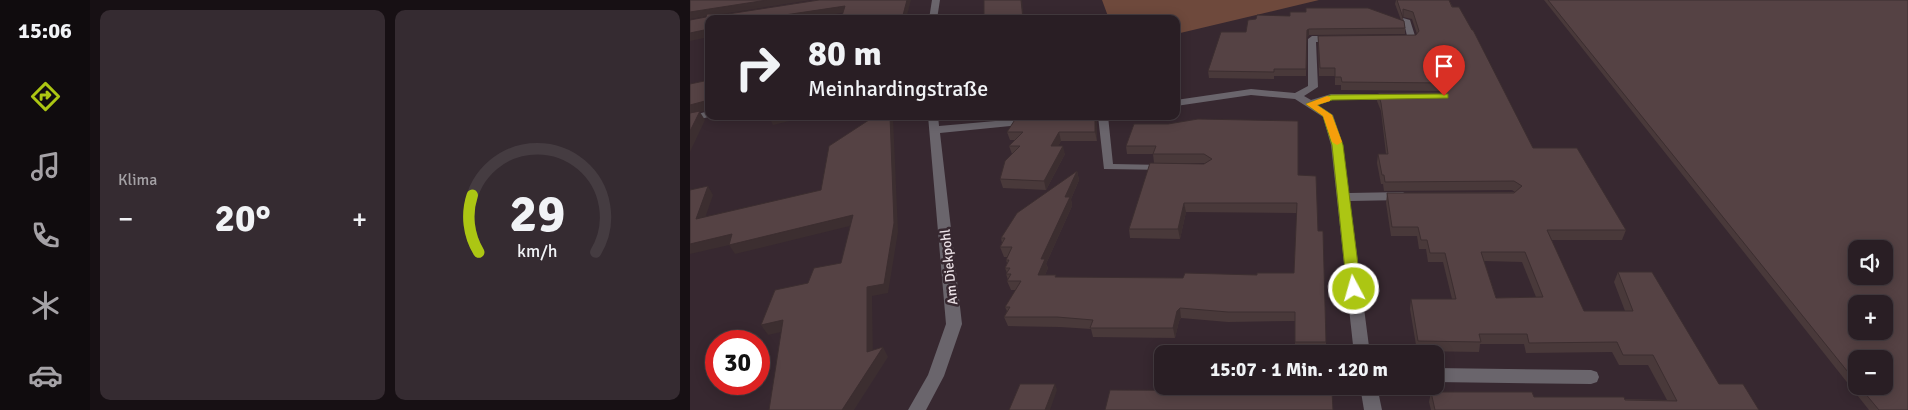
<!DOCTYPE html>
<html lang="de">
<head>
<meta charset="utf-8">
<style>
	body { margin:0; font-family:Signika,sans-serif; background:#352b31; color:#f1f3f6; height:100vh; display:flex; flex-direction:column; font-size:19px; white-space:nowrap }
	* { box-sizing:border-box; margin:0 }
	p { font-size:16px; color:#a5a2a6 }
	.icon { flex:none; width:28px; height:28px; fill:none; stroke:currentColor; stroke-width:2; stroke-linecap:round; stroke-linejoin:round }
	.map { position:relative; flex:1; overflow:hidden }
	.details { display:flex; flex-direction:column; gap:10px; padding:10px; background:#171014; width:600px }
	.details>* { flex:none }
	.top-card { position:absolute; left:15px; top:15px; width:475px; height:105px; border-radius:10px; box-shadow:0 2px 12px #0003,0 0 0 1px #453c41; background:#291e24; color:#f1f3f6; overflow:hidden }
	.controls { position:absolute; left:1158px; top:240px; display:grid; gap:10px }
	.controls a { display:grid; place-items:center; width:45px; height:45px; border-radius:10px; background:#291e24; box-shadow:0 2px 12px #0003,0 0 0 1px #453c41; font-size:25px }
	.speed { position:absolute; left:15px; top:330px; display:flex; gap:10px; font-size:25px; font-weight:700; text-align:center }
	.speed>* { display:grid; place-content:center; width:65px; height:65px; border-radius:50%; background:#291e24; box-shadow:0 2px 12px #0003,0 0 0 1px #453c41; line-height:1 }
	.speed .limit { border:8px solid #d22; background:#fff; color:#111 }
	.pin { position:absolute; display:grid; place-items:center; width:42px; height:42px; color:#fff; margin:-51px -21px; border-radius:50% 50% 50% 0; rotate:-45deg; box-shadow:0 0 5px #0007 }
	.pin .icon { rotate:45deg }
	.me { position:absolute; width:55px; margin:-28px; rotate:354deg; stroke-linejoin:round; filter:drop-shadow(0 0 4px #0008) }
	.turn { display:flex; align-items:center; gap:18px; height:105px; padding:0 20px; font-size:22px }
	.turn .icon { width:65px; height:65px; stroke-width:2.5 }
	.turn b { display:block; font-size:35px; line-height:42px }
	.big { font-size:38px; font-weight:700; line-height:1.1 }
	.details .tile { flex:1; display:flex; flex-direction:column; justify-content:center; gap:8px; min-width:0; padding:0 18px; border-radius:10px; background:#352b31 }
	.details .dial { align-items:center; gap:0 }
	.dial svg { height:130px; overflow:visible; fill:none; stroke:#453c41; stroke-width:7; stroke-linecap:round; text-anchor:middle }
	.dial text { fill:#f1f3f6; stroke:none }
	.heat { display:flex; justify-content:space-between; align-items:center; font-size:28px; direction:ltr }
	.details .tiles { flex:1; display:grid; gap:10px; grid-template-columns:repeat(2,1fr) }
	.trip { position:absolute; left:464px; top:345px; width:290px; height:50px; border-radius:10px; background:#291e24; box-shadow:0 2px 12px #0003,0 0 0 1px #453c41; font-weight:700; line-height:50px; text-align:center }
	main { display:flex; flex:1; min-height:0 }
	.tab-bar { display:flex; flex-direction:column; width:90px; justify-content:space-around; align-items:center; background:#100c0e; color:#a5a2a6 }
	.tab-bar .icon { width:35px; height:35px }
	.tab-bar .current { color:#acc613 }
	.tab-bar b { font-size:22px; color:#f1f3f6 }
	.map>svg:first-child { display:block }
	.green { fill:#6e493c }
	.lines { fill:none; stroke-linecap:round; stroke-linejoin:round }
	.minor { fill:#6a656c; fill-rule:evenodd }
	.wall { fill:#49393a; fill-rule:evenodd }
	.shaded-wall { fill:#3c2e30 }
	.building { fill:#554244; stroke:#3c2e30; fill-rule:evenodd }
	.route { fill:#acc613; stroke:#70810c }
	.slow { fill:#f59e0b }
	.labels { text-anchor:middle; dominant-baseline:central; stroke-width:5; stroke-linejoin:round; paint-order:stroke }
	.street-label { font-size:14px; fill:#eae0e5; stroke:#372830 }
</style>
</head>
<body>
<main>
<nav class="tab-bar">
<b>15:06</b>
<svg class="icon current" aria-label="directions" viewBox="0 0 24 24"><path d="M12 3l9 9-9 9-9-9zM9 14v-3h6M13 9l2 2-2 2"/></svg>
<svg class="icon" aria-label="music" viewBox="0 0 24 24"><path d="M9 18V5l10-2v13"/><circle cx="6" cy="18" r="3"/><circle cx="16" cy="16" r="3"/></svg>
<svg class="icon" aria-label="phone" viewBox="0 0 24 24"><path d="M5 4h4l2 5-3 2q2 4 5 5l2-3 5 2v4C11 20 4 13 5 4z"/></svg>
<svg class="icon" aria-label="climate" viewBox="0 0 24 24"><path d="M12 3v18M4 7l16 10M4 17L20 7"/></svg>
<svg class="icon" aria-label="car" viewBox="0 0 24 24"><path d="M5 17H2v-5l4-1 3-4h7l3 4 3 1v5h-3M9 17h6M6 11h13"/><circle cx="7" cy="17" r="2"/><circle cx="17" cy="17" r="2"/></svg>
</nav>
<section class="details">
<div class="tiles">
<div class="tile"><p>Klima</p>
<div class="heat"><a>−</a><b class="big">20°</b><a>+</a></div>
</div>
<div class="tile dial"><svg viewBox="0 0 100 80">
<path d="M14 69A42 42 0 1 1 86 69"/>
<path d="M14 69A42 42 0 0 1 10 34" stroke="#acc613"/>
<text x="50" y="56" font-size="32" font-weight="700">29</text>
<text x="50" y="72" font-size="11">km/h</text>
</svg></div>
</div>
</section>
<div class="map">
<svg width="1218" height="410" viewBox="0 0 1218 410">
	<rect width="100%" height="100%" fill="#372830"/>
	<path class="green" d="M412,0H629L486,34V19H419Z"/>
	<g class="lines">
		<g class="minor">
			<path d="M242,0H250L247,19H239Z"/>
			<path d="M713,18L720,20L726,39L725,41L709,42L705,39L709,36H717Z"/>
			<path d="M622,36H644L648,39L644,42H626L628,87L614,96L621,100L641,94H704L709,97L704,100H642L628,105L643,115L653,145L659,193L713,192L719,196L713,200L660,201L680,354H664L641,145L633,117L605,99L561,95L486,106V100L561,89L605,93L618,86V39Z"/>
			<path d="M19,111V116H22L0,122V116Z"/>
			<path d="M238,116H248L249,126L340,118L345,121L340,124L250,133L272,324L254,376L236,410H218L238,375L256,324Z"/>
			<path d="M408,116H418L423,164L474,165L478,166L480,168L478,170L414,169Z"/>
			<path d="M745,368L901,370L907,372L909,377L907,382L901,384L745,382Z"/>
			<path d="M670,386H687L692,410H674Z"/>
		</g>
	</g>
	<g class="wall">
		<path d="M706,0H759L843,148L936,230L932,240H861L894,311H935L924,282L928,272L1029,384L1069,410H741L739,402L741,392L844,397L977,400L958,365H929L922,352L836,353L834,344H790L789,352L727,351L720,309L721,299H762L753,262H738L736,249H729L727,236H701L696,203L697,193L825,192L822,190L694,191L693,184H691L687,163L688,154H696L691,111L687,101L688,93L756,92L754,91L651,90V85H645V76H629L628,36L726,35L727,34L722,19L713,17V20L715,28V34L619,35L617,37L616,76H584V79L519,78L518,71L556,32L711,20L705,4ZM794,261L832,262L846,297L806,298Z"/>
		<path d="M854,0H1218V410H1179ZM1166,359L1194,386H1166Z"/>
		<path d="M346,116H406L407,123V141H371L368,146L375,154L356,190L313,188L310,179L322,154L319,146L325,140H320L317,132Z"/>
		<path d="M444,124L608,175L628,231L636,342V352H605V321L538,322L491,318L489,321L485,338L403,337L401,329L370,327L318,326L314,317L317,311L315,307L326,290H321L317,281L318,280L316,274L317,273L315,268L317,263L316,260L318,257H314L310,247L312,243L311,238L387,171L389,180L381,199L382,206L356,264L358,268L355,275H366V277L493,278L604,273L607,213L496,212L490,239L440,238L439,229L515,163H464L463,154H437L436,146Z"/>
	</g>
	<g class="shaded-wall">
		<path d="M77,0H121L0,19V12Z"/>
		<path d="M217,0H221L216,19H212Z"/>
		<path d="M331,0H332L334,19H333Z"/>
		<path d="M155,6L157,12L116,19H88V16Z"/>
		<path d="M19,29V37L0,41V33Z"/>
		<path d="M619,29V35L617,37L616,76L617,30Z"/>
		<path d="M19,91V110L10,112L15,120L0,152V105Z"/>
		<path d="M84,116H120L83,125L79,117Z"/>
		<path d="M123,116H138L124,120Z"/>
		<path d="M200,116H203L208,232L198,293L182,296L183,361L177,352V287Z"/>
		<path d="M405,116L407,123V141L405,132Z"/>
		<path d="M369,132L371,141L364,154L361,146Z"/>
		<path d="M373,146L375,154L356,190L354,181Z"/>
		<path d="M387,171L389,180L381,199L382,206L356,264L358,268L351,284L348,275L351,259L375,197Z"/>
		<path d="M18,186L23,195L12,227L6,219Z"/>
		<path d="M494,203L496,212L490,239L488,229Z"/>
		<path d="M163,215L168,224L45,254L39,245Z"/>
		<path d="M42,234L48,243L0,254V244Z"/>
		<path d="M490,308L491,318L489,321L485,338L483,328L487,311Z"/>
		<path d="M93,320L100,330L78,335L71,325Z"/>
		<path d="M193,347L198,357L164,410H152Z"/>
		<path d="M365,384L367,390L360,410H355Z"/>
	</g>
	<g class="building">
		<path d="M0,0H77L0,12Z"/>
		<path d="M129,0H217L212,19H151L155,6L88,16V19H19V29L0,33V20L16,17L17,14H38Z"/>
		<path d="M294,0H331L333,19H294Z"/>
		<path d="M707,0H759L762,7H769L782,30H783L843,148H887L936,230H857L894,311H943L928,272H962L1029,384H1053L1069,410H745L741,392H842L844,397H934L935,400L987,401L963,355H933L927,342L839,343L837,334H789L791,342L728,341L721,299H766L755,253H740L737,240H731L728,227H702L697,193H824L832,186L824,181L695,182L694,175H692L688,154H698L691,103L688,93H755L762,87L755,83L652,82L651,77H645V68H630L628,36L726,35L729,31L723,12L713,9V18ZM791,252H835L853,297L806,298Z"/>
		<path d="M858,0H1218V410H1189L1169,386H1194V359H1166V382ZM1166,249H1194V276H1166ZM1166,304H1194V331H1166Z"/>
		<path d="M616,8H678L714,21L715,28L619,29L617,30L616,69H584V72L518,71L531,32H556L558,20L566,19L567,15L600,16V12H616Z"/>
		<path d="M19,80V91L15,101L0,105V84Z"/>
		<path d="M10,111L0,131V113Z"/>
		<path d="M185,116H200L204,223L194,284L177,287V352L193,347L152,410H79L93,320L71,325L85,290L118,283L124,268L151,263L163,215L39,245L42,234L0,244V190L18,186L6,219L131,190L139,146Z"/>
		<path d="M346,116H405V132H369L361,146H373L354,181L310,179L315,161L330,146H319L333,132H317L326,118Z"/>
		<path d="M508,119L608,121V175L626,176L628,231H633L636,342H605V312H538L490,308L487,311L483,328H400L403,320L367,317H314L320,307H315L331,281H317L321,274H316L320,268H315L319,260H316L322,247H310L315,238H311L327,213L387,171L375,197H380L351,259H355L348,275H366L365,277L493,278L495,273L567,275V273H604L607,203H494L488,229H439L460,163L514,164L522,159L514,154H463L466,146H436L444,124H478Z"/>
		<path d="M330,384H365L355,410H319Z"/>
		<path d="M420,390L642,391L643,410H415Z"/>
	</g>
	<path class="route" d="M754,94H758V98L642,100L627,105L642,115L653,145L671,289L669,292H659L657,289L642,145L633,116L616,104L641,95Z"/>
	<path class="slow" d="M637,96L640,97V101L627,105L642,115L652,142L647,145L642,142L633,116L616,104Z"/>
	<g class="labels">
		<g class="street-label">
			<text transform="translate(259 267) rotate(-96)">Am Diekpohl</text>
		</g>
	</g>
</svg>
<div class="controls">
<a><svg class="icon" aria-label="sound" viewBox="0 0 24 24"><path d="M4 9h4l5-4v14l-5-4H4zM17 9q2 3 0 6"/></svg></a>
<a>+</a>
<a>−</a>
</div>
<div class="speed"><div class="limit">30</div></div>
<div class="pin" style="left:754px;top:96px;background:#d93025"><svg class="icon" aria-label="arrive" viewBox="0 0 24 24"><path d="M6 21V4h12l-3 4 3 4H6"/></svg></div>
<svg class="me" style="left:664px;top:289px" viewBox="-20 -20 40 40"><circle r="17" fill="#acc613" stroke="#fff" stroke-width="3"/><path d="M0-11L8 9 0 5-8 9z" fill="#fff"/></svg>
<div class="trip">15:07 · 1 Min. · 120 m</div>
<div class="top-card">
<div class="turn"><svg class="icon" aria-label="right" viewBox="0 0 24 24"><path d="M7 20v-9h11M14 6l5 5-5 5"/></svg><div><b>80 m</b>Meinhardingstraße</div></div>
</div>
</div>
</main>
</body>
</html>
